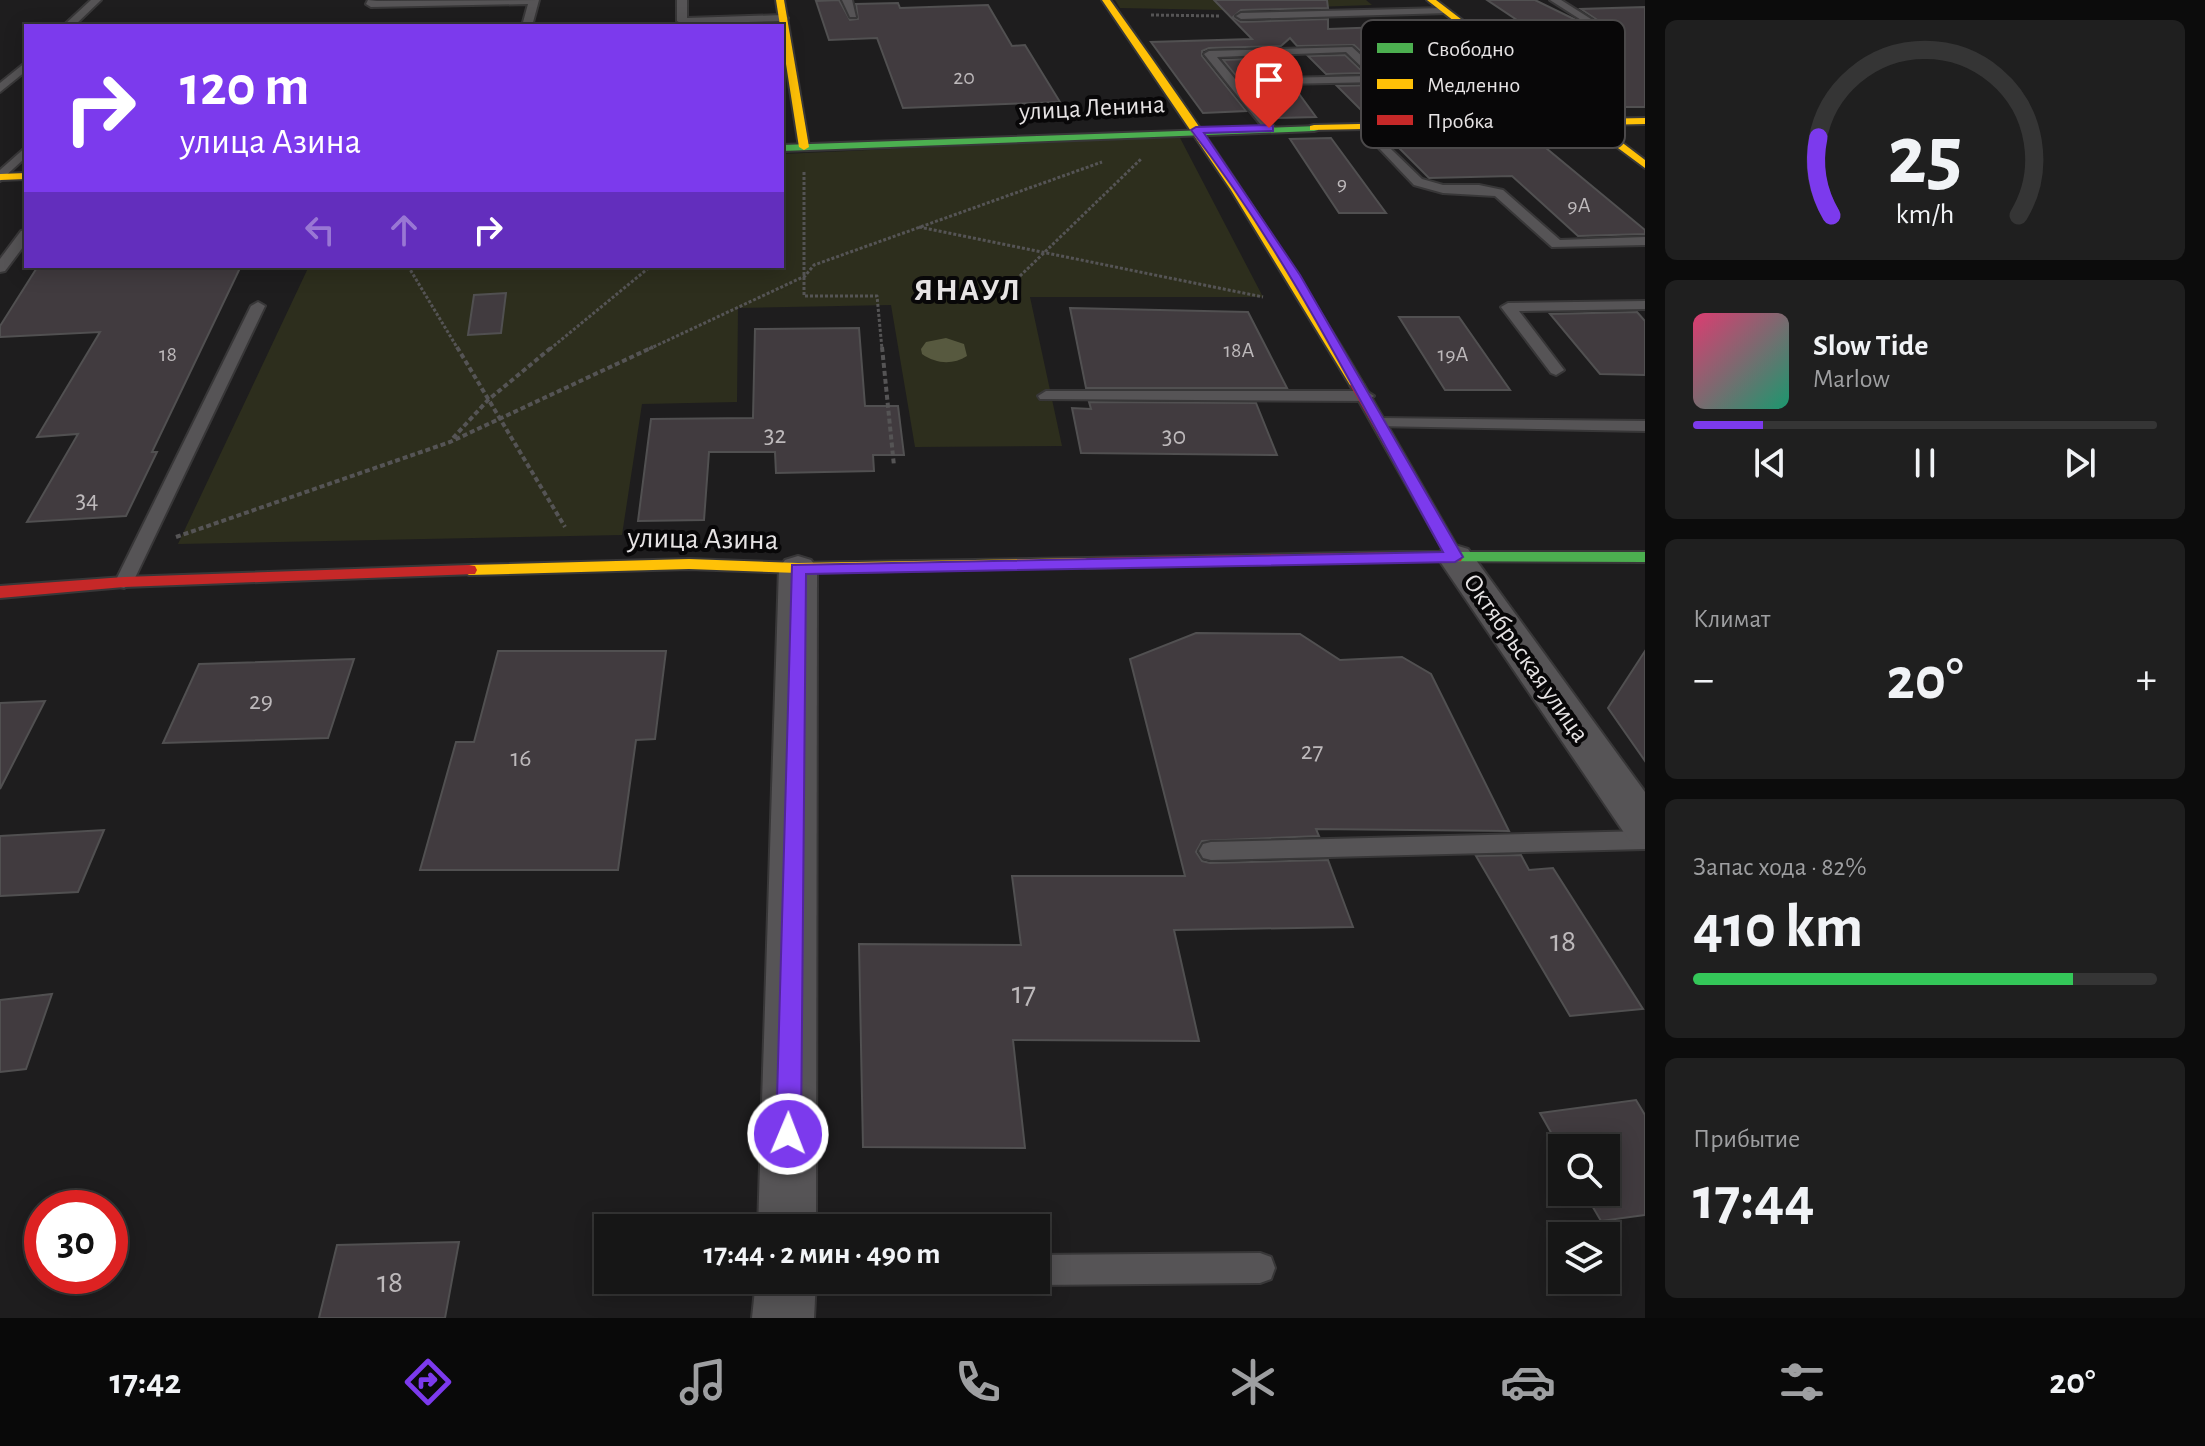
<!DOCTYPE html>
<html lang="ru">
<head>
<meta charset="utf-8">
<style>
	body { margin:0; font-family:"Alegreya Sans",sans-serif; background:#1f1f1f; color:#f1f3f6; height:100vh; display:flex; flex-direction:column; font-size:30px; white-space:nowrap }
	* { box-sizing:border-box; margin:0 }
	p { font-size:26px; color:#9e9fa1 }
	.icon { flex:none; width:44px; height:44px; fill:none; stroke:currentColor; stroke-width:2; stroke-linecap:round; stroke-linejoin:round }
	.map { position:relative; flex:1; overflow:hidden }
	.drawer { display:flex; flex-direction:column; gap:20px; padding:20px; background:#0c0c0c; width:560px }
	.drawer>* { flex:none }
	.hud { position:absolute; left:24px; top:24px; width:760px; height:244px; border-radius:0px; box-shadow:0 4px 20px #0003,0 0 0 2px #353535; background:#7c3aed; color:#fff; overflow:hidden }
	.buttons { position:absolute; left:1548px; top:1134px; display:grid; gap:16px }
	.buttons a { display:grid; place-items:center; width:72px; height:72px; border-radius:0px; background:#161616; box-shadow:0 4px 20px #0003,0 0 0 2px #353535; font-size:40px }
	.speed { position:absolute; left:24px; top:1190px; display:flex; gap:16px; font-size:40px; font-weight:700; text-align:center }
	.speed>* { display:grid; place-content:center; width:104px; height:104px; border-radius:50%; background:#161616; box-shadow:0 4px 20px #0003,0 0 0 2px #353535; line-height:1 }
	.speed .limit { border:12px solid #d22; background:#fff; color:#111 }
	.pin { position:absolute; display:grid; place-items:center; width:68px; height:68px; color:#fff; margin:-82px -34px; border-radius:50% 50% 50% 0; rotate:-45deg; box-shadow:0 0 8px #0007 }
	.pin .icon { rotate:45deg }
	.me { position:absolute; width:88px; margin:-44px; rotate:1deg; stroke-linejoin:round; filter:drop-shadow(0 0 6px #0008) }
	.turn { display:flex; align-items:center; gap:28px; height:168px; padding:0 24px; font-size:36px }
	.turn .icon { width:104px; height:104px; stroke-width:2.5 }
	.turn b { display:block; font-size:56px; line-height:68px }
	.lanes { display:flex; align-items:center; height:76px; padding:0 24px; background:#0003; justify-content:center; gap:40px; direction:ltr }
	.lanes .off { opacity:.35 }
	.big { font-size:60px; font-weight:700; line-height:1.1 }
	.drawer .widget { flex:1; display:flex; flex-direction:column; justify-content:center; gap:12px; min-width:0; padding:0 28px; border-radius:12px; background:#1f1f1f }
	.drawer .dial { align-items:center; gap:0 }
	.dial svg { height:208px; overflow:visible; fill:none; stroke:#353535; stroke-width:7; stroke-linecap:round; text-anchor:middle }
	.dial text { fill:#f1f3f6; stroke:none }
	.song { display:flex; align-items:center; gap:24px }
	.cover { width:96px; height:96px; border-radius:12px; background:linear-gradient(135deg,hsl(340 70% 55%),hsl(160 70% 35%)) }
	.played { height:8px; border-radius:4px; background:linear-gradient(90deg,#7c3aed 15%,#353535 15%) }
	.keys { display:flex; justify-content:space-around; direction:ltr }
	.heat { display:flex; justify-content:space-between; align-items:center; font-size:44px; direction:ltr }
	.charge { height:12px; border-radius:6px; background:linear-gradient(90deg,#34c759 82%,#353535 0) }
	.trip { position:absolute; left:594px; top:1214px; width:456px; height:80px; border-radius:0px; background:#161616; box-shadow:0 4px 20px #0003,0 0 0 2px #353535; font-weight:700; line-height:80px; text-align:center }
	.menu { display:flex; height:128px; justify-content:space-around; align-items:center; background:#090909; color:#9e9fa1 }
	.menu .icon { width:56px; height:56px }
	.menu .selected { color:#7c3aed }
	.menu b { font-size:36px; color:#f1f3f6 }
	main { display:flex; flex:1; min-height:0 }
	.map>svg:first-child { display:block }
	.green { fill:#2d2e1d }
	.water { fill:#57593f }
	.building { fill:#413b3f; stroke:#515051; stroke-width:2 }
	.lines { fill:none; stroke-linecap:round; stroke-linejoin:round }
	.lane-casing { stroke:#383738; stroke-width:4 }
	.street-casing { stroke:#383738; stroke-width:4 }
	.fast-casing { stroke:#383738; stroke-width:4 }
	.slow-casing { stroke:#383738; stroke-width:4 }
	.jam-casing { stroke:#383738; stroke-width:4 }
	.path-far1 { stroke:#555455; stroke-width:3; stroke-dasharray:3 2; stroke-linecap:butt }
	.path { stroke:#555455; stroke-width:4; stroke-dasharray:5 3; stroke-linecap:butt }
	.lane { fill:#565456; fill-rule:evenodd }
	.street { fill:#565456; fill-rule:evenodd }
	.fast { fill:#4caf50; fill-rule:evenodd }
	.slow { fill:#ffc107; fill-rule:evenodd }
	.jam { fill:#c62828; fill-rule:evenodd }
	.route { fill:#7c3aed; stroke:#51269a; stroke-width:2 }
	.labels { text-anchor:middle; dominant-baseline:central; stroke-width:8; stroke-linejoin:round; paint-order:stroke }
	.far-number-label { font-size:22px; fill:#bdb9bb }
	.far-street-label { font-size:26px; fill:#e6e3e4; stroke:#080708 }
	.number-label { font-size:26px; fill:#bdb9bb }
	.street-label { font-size:30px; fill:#e6e3e4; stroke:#080708 }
	.far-district-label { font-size:32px; font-weight:bold; letter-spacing:2px; fill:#e6e3e4; stroke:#080708 }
	.near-number-label { font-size:32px; fill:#bdb9bb }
	.key { fill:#080708; stroke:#4b494a; stroke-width:2 }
	.key-label { font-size:22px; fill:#e6e3e4 }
</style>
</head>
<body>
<main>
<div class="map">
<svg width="1645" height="1318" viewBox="0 0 1645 1318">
	<rect width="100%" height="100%" fill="#1e1d1e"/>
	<g class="green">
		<path d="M1115,0H1366L1372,5L1221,10L1120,8Z"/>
		<path d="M1179,136L1263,297H1030L1062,446L915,447L891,305L738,308L737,402L642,404L622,535L178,544L309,266H782V154Z"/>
	</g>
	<path class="water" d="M946,338L964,344L967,356C953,365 936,364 922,354L921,349L926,342Z"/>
	<g class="building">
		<path d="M839,0L850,20L858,19L856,4L898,3L900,8L988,5L1012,46L1025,45L1060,102L903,108L877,38L829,40L816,1Z"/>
		<path d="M1214,0H1327L1328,8L1241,10L1233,17L1241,22L1328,19V29L1385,27L1494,113L1430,115L1354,45L1297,46L1290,38L1281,46L1209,48L1202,51V56L1246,111L1203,113L1151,42L1252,39Z"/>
		<path d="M1487,0H1535L1576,20L1520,22Z"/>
		<path d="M1645,7V107H1625L1522,34L1597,32L1605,25L1581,9Z"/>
		<path d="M1345,55L1364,73L1326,74L1308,56Z"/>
		<path d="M1273,58L1286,75L1236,76L1223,60Z"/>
		<path d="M1377,85L1410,115L1367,116L1337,86Z"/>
		<path d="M1294,87L1316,117L1276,118L1271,110L1265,111L1246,88Z"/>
		<path d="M1520,134L1538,148H1546L1645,230V234L1578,236L1512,176L1429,178L1388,137Z"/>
		<path d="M1331,138L1386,213H1339L1290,139Z"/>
		<path d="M38,266H241L152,452H157L126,516L27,522L78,434L37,437L100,332L0,337V326Z"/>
		<path d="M506,293L501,333L468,335L474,295Z"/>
		<path d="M1070,308L1248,312L1287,388H1086Z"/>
		<path d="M1637,312L1645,321V375L1600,374L1550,314Z"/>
		<path d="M1399,317H1459L1510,390H1445Z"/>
		<path d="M859,328L865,406H898L904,455H873L874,471L776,473L775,452H709L704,520L638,521L651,419L753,418L755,329Z"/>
		<path d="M1089,402L1256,403L1277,455L1081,453L1072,408L1091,409Z"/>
		<path d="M1196,633L1300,634L1340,660L1402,657L1431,674L1509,831L1316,829L1319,836L1202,841L1196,852L1202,861L1210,863L1328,860L1353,927L1174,930L1199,1041L1013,1040L1025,1148L863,1147L859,944L1021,945L1012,876H1185L1130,659Z"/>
		<path d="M498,651H666L655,739L636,740L618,870H420L456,742H474Z"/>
		<path d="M1645,651V761L1608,708Z"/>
		<path d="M354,659L328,738L163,743L199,664Z"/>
		<path d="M45,701L0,789V703Z"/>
		<path d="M104,830L78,892L0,896V836Z"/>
		<path d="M1521,855L1529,870L1553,868L1643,1009L1570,1016L1476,856Z"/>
		<path d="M52,994L26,1069L0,1072V1000Z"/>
		<path d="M1636,1100L1645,1115V1215L1601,1221L1584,1192H1606V1148H1562V1152L1540,1113Z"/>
		<path d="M459,1242L445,1318H319L337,1245Z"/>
	</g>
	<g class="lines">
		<g class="lane-casing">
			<g id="lane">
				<path d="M91,0H101L74,26H63Z"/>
				<path d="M368,0L377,1L539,0L532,26H522L528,4L371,7L366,4Z"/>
				<path d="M677,0H687V18L783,15L788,18L783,21L682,24L677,21Z"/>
				<path d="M842,0H852L856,17H850Z"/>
				<path d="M1550,0H1561L1602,26L1597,29L1470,33L1465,30L1470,27L1586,23Z"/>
				<path d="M1445,8L1448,13L1241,19L1236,16L1241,13Z"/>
				<path d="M1352,47L1435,123V127H1427L1378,82L1240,85L1275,128L1265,130L1204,54L1209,51ZM1346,52L1371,76L1235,79L1217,57Z"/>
				<path d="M26,62V71L0,92V83Z"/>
				<path d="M1364,123L1422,179L1443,185H1479L1503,190L1560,240L1645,237V245L1552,247L1495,196L1443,193L1414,185L1360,128L1358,126Z"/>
				<path d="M26,147V157L0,181V170Z"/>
				<path d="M26,230V243L5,271L0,272V259L21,231Z"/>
				<path d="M1645,301V309L1519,311L1564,370L1556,375L1551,373L1501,307L1508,303Z"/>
				<path d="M258,302L265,306L133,582L124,588L117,586L115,582L251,306Z"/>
				<path d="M1046,391H1366L1374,396L1366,401L1040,399L1038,396Z"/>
				<path d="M1380,418L1645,421V431L1374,426V420Z"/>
				<path d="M1645,831V849L1211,860L1203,858L1199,851L1203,844L1211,842Z"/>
				<path d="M1260,1253L1271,1257L1275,1268L1271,1279L1260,1283L1036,1285L1025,1280H1036V1255Z"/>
			</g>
		</g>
		<g class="street-casing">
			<g id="street">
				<path d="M1455,545L1468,549L1645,792V845L1629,840L1437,557L1442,549Z"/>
				<path d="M798,556L811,560L817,568L816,1228H758L779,568L785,560Z"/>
				<path d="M756,1280H816L814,1318H752Z"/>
			</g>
		</g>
		<g class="fast-casing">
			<g id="fast">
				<path d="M1318,126V130L1314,131L782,151V145Z"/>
				<path d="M1403,552H1645V562L1397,561L1395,557L1397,553Z"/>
			</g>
		</g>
		<g class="slow-casing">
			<g id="slow">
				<path d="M776,0H784L809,147L804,150L799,147Z"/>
				<path d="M1102,0H1110C1200,125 1286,252 1364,385L1362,388L1357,389L1350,385L1231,190Z"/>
				<path d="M1427,0H1436L1592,119L1645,118V124L1599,125L1645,160V168L1587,125L1310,130V126L1314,125L1580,119Z"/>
				<path d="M26,173V179L0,180V174Z"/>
				<path d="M1087,558L1093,559L1095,563L1093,567L798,573L689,569L469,575L461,570L469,565L689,559L798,563Z"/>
			</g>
		</g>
		<g class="jam-casing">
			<g id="jam">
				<path d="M1357,381L1364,385L1463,557L1461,561H1449L1447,557L1350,385Z"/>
				<path d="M1403,552L1409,553L1411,557L1409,561L1087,568L1079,563L1087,558Z"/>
				<path d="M469,565L475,566L477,570L475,574L124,587L0,598V586L124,577Z"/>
			</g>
		</g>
		<g class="path-far1">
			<path d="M1151,15L1221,16"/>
			<path d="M804,172V296H877L882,349"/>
			<path d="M919,227L1263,297"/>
			<path d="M408,266L458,349"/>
			<path d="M1020,276L1141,159"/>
			<path d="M550,349L651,266"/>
			<path d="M649,349L805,276L814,265L1102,162"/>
		</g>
		<g class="path">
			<path d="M457,347L565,527"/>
			<path d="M882,347L894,466"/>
			<path d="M453,438L488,400L552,347"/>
			<path d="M176,537L450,442L653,347"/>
		</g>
		<use href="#lane" class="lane"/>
		<use href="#street" class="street"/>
		<use href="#fast" class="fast"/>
		<use href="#slow" class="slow"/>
		<use href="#jam" class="jam"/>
	</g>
	<path class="route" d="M1269,125L1273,126V131L1204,133L1300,275L1463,557L1455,562L806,574L801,1134L797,1142L788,1146L779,1142L776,1134L792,565L1443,552C1364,410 1291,259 1191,130L1196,127Z"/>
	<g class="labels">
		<g class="far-number-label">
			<text x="964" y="77">20</text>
			<text x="1342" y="183">9</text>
			<text x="1579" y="205">9А</text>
			<text x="1239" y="350">18А</text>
			<text x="168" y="354">18</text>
			<text x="1453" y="354">19А</text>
		</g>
		<g class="far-street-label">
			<text transform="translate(1092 108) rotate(-3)">улица Ленина</text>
			<text transform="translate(1526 658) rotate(55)">Октябрьская улица</text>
		</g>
		<g class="number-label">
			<text x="775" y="435">32</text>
			<text x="1174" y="436">30</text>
			<text x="87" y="500">34</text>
			<text x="261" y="701">29</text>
			<text x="1312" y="751">27</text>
			<text x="521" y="758">16</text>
		</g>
		<g class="street-label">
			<text transform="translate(703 539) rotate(1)">улица Азина</text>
		</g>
		<g class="far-district-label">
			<text x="968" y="290">ЯНАУЛ</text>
		</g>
		<g class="near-number-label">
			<text x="1563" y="941">18</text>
			<text x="1024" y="993">17</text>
			<text x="390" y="1282">18</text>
		</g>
	</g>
	<rect x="1361" y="20" width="264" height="128" rx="12" class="key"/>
	<rect x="1377" y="43" width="36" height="10" fill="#4caf50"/>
	<rect x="1377" y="79" width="36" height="10" fill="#ffc107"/>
	<rect x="1377" y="115" width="36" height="10" fill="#c62828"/>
	<g class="key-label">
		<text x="1427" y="56">Свободно</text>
		<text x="1427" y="92">Медленно</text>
		<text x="1427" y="128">Пробка</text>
	</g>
</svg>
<div class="buttons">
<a><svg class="icon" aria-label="search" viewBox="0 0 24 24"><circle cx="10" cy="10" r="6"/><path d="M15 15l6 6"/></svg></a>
<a><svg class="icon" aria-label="layers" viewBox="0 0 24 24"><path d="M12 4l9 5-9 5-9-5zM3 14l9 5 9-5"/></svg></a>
</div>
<div class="speed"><div class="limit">30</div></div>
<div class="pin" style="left:1269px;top:128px;background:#d93025"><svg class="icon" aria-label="arrive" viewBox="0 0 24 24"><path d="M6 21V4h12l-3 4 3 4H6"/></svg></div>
<svg class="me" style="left:788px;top:1134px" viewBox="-20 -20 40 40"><circle r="17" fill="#7c3aed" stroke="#fff" stroke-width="3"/><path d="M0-11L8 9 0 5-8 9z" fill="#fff"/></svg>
<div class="trip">17:44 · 2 мин · 490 m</div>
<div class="hud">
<div class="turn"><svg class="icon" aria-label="right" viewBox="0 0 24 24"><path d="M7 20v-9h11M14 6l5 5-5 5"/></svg><div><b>120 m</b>улица Азина</div></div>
<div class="lanes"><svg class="icon off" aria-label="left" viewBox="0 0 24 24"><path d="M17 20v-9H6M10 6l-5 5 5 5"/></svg><svg class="icon off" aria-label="ahead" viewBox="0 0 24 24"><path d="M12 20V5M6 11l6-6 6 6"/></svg><svg class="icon" aria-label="right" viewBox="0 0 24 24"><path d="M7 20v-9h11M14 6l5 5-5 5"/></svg></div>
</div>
</div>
<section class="drawer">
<div class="widget dial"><svg viewBox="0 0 100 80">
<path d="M14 69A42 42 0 1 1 86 69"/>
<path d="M14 69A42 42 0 0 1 9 39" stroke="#7c3aed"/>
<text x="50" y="56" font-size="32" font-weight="700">25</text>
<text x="50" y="72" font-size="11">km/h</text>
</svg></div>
<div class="widget">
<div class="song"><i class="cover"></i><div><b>Slow Tide</b><p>Marlow</p></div></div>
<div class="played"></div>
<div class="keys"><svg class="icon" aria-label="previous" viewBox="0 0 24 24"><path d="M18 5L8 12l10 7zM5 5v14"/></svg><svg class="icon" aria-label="pause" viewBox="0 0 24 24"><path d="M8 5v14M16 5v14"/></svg><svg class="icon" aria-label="next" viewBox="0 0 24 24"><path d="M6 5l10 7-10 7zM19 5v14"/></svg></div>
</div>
<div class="widget"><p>Климат</p>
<div class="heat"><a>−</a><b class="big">20°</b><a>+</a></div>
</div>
<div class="widget"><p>Запас хода · 82%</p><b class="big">410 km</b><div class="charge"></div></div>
<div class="widget"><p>Прибытие</p><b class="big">17:44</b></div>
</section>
</main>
<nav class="menu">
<b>17:42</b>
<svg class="icon selected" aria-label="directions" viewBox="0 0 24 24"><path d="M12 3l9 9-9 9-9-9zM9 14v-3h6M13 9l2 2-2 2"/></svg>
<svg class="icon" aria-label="music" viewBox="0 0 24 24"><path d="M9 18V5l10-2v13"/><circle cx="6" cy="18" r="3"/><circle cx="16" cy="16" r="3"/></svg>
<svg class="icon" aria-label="phone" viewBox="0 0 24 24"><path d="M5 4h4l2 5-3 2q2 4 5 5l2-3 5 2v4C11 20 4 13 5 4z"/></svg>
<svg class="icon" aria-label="climate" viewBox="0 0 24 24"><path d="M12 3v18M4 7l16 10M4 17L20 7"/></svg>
<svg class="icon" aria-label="car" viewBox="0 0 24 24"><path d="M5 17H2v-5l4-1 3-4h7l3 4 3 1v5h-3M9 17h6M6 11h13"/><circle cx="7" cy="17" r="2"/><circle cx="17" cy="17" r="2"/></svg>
<svg class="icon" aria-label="filters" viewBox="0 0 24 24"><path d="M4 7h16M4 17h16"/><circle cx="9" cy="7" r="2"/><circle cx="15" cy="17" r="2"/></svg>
<b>20°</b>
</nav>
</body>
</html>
